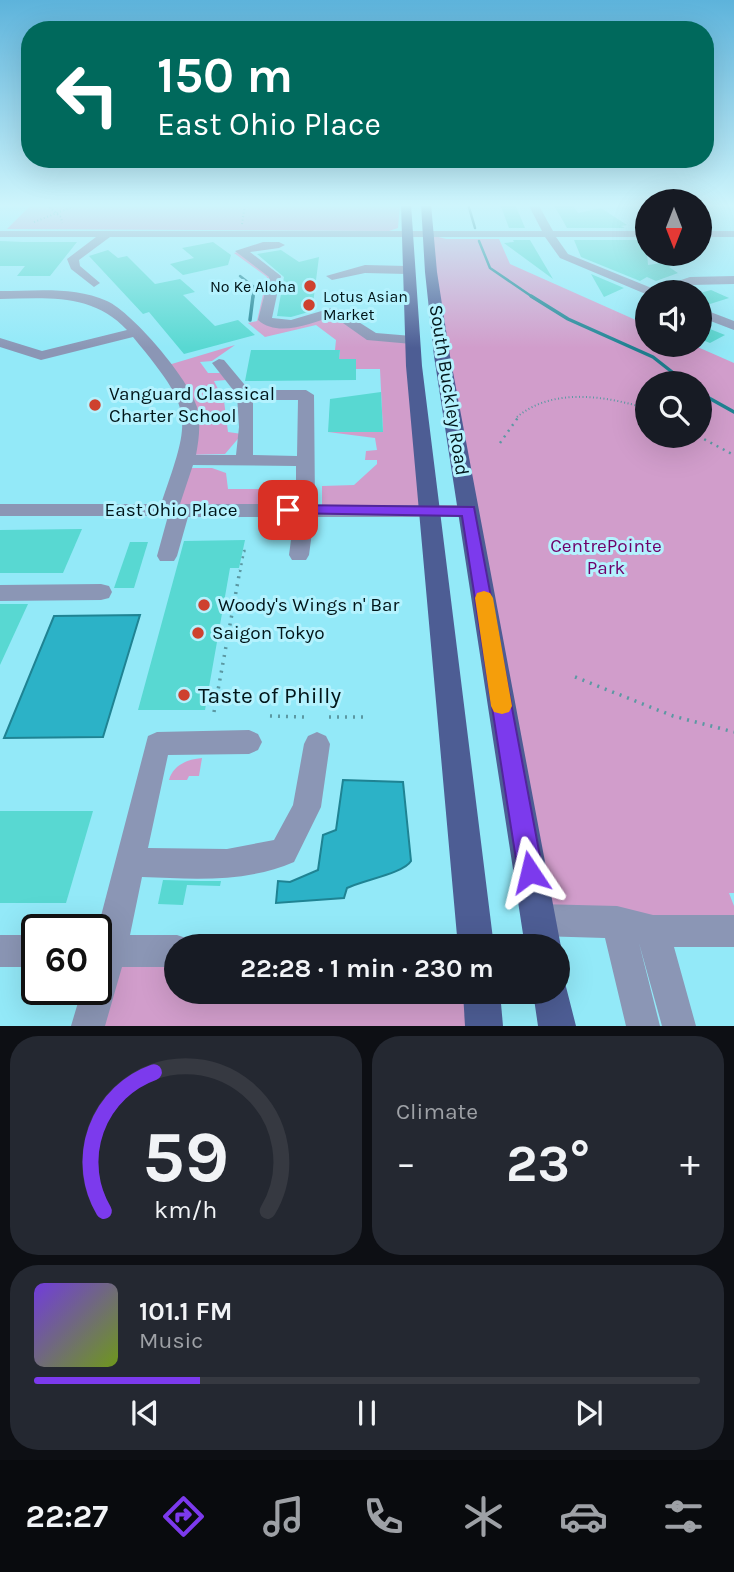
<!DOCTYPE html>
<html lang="en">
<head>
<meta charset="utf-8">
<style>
	body { margin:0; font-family:Karla,sans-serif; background:#242831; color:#f1f3f6; height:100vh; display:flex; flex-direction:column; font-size:26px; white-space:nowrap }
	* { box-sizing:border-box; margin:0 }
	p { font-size:23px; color:#9ea1a6 }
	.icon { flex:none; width:38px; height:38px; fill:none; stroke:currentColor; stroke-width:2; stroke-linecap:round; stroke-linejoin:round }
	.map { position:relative; height:1026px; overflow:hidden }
	.side { display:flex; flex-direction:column; gap:10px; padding:10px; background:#0d0f14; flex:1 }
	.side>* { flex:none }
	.hud { position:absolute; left:21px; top:21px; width:693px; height:147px; border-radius:28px; box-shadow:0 7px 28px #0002; background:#00695c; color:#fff; overflow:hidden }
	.needle { width:46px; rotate:180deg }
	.buttons { position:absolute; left:635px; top:189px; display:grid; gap:14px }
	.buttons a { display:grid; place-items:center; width:77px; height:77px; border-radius:50%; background:#171b24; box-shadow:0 7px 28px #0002; font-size:35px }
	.speed { position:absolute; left:21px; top:914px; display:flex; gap:14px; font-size:35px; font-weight:700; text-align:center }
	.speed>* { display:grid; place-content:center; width:91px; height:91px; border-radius:50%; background:#171b24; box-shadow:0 7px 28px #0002; line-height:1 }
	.speed .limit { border:4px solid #111; border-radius:10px; background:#fff; color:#111 }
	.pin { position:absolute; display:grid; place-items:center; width:60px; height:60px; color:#fff; margin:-30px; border-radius:14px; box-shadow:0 4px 10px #0006 }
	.me { position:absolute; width:77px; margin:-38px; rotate:350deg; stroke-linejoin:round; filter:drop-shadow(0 0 5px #0008) }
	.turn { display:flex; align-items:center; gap:24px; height:147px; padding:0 21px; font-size:32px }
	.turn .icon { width:91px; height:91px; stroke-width:2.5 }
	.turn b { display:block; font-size:49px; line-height:60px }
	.big { font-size:52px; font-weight:700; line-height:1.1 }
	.side .tile { flex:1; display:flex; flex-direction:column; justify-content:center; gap:10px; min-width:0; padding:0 24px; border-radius:28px; background:#242831 }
	.side .dial { align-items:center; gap:0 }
	.dial svg { height:182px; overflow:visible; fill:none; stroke:#363941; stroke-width:7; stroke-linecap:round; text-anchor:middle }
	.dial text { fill:#f1f3f6; stroke:none }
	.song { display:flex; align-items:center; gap:21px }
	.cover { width:84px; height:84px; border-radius:10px; background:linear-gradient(135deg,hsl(260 70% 55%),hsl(80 70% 35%)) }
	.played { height:7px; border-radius:4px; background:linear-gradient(90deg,#7c3aed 25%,#363941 25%) }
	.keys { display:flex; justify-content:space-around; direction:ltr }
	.heat { display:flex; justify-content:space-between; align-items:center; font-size:38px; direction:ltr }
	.side .tiles { flex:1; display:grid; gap:10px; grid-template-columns:1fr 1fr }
	.tile:last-child { grid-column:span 2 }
	.trip { position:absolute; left:164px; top:934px; width:406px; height:70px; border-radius:35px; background:#171b24; box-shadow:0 7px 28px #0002; font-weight:700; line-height:70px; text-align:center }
	.tab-bar { display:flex; height:112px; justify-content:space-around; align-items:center; background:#090b0e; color:#9ea1a6 }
	.tab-bar .icon { width:49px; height:49px }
	.tab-bar .selected { color:#7c3aed }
	.tab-bar b { font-size:32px; color:#f1f3f6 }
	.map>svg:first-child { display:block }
	.green { fill:#d19dcb; fill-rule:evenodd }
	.water { fill:#2cb2c7; stroke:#1f8393; stroke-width:2 }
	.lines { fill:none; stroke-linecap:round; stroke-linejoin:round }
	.stream-far1 { stroke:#1f8393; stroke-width:2.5 }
	.stream { stroke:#1f8393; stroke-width:3.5 }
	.building { fill:#58d8d2 }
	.path-far2 { stroke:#5b98a2; stroke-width:2; stroke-dasharray:1 2.5; stroke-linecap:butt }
	.path-far1 { stroke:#5b98a2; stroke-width:2.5; stroke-dasharray:2 5; stroke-linecap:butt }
	.path { stroke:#5b98a2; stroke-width:3.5; stroke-dasharray:2 6; stroke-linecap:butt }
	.minor { fill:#8b96b5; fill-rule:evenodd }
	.major { fill:#4d5d94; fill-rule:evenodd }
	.route { fill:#7c3aed; stroke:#51269a; stroke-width:2 }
	.slow { fill:#f59e0b }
	.poi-dot { fill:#ce412f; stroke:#b4f2fe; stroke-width:2.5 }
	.labels { text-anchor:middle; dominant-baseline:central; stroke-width:6; stroke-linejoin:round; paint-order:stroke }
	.far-poi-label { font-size:16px; fill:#001519; stroke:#b4f2fe; text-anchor:end }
	.street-label { font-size:19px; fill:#001519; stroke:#b4f2fe }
	.poi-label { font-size:19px; fill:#001519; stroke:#b4f2fe; text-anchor:start }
	.park-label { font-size:19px; fill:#6e0069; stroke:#b4f2fe }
	.near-poi-label { font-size:23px; fill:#001519; stroke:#b4f2fe; text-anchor:start }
</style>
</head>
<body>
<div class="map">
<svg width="734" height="1026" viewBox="0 0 734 1026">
	<rect width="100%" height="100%" fill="#93e9f8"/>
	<g class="green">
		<path d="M32,204H400L398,228L389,231L7,229Z"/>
		<path d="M427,234L446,239H499L510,264L647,325L648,345H693L734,363V893H729L734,906V920H538ZM648,383H700V436H648Z"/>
		<path d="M241,251L275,276L266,319L283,324L335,311L372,337L412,340L429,510H322V486L354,485L377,464V460H365L366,451L377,450L375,438L328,432L383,431L380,369H356V359H339L340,350H335L336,340L316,325L265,337L248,323L257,321L267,277L234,253Z"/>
		<path d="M235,345L212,361L200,362L208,373H220L226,380L214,381L224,401L228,432L242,434L225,454L185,455L191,428L165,366Z"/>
		<path d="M181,468H212L226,473L228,489H291L288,510H169Z"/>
		<path d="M202,758L199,776H189L187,780H169C173,765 188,759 202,758Z"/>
		<path d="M110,951H177V992H475L473,1026H89Z"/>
	</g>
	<g class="water">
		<path d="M140,615L103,737L4,738L54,616Z"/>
		<path d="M343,780L403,782L411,861C404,873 364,880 347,888L344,898L276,903L278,881L290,882L318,870L323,835L336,830Z"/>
	</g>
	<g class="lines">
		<g class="stream-far1">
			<path d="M468,204L475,228"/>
			<path d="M479,241L490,268L534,298"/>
			<path d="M240,276L254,287L253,298"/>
		</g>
		<g class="stream">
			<path d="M531,296L568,319L653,357L686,383"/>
			<path d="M250,320L253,296"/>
			<path d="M700,393L734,412"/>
		</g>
	</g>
	<g class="building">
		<path d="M500,204H515L525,228H509Z"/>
		<path d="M554,205H573L578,213L601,208L627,225L621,226L625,228H567Z"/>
		<path d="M513,240H530L553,279L504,243L514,242Z"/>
		<path d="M574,240H646L648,265L675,261L676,264L669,267L678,273L656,281L647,277L640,281L581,257Z"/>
		<path d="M0,241L23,242H77L50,276H17L25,266H0Z"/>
		<path d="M213,242L231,255L228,265L183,275L170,264L194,258L182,248Z"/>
		<path d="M108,250L118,258L127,256L155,284L180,279L195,292L183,295L215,326L238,320L255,335L184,354L149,312L143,314L89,256Z"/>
		<path d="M281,250L299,262L319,257L312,311L291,317L277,316L284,277L257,254Z"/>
		<path d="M591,274L624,288L604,297Z"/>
		<path d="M711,290L729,298L710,304L700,299V293Z"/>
		<path d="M700,325L725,335L710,343L700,339Z"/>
		<path d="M251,350H340L339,359H356V380L245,381Z"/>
		<path d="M381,392L383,432H328L330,399Z"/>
		<path d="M82,529L63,573H0V530Z"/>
		<path d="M245,540L239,568H230L205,710H138L184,541Z"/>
		<path d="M130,542H148L134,588H114Z"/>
		<path d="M0,604H28L0,665Z"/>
		<path d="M0,811H93L66,903H0Z"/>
		<path d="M163,880L200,881H221L220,886L187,885L183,905L158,904Z"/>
	</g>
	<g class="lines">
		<g class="path-far2">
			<path d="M52,204L50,208L61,217L62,223"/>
			<path d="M34,222L80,204"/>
			<path d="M242,224L245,204"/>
			<path d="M517,417C553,387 607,396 648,409"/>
		</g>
		<g class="path-far1">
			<path d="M698,436L734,455"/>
			<path d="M500,443L519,416"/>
			<path d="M240,572L244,551H249"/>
		</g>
		<g class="path">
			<path d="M226,639H234"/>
			<path d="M575,677L673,716L734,732"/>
			<path d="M214,712L240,570"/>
			<path d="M270,716L306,717"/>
			<path d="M329,717H364"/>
		</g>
		<g class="minor">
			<path d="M528,204H538L553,231H648V237H556L568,254L654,289L690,277L734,276V284L691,285L668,292H648V295L560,258L545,237H110L79,260L80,266L100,283L94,287L71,269L67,259L96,237H0V231H542Z"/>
			<rect x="700" y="231" width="34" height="6"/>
			<path d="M263,242H279L285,245L279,248L250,252L281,276L272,318L291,320L335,307L376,333L412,336L419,340L412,344L367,340L333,316C312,323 278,338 258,320L269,277L235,251Z"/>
			<path d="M365,265L407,266L413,270L407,274L365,273L332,280L326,276Z"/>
			<path d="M0,291C35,291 74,286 107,301C133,313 189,379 197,407C201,423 199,439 196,455H236L239,427L237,395L212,363L219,359L224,360L249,390H306L314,395L315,505H469L476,507L479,511L476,515L469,517H314L309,555L306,560H292L289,555L294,517H188L177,556L174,561H160L157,556L168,516H0V504H161C192,415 194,411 133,337L41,360L0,347V338L42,351L127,330C93,293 47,298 0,299ZM253,400H298L297,456L253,455ZM193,465L296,466V504H180Z"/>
			<path d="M700,308L734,321V330L700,317Z"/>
			<path d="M101,584L109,586L112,592L109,598L101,600L0,601V585Z"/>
			<path d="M249,730L258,734L262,742L258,750L249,754L168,755L148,848L227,849L274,840L293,805L304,744L308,736L317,732L326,736L330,744L321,807L294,862C245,883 195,879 142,877L130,935H177L189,939L192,947H177V967H122L105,1026H71L82,989H96V935L148,736L157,732Z"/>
			<path d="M538,904L617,906L653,915H734V947H674L696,1026H662L639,943L660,1026H626L605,938L538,936L527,931L522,920L527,909Z"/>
			<rect x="0" y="935" width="37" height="32"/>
		</g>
		<g class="major">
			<path d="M401,204H411L422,366L494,947H458L406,366Z"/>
			<path d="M421,204H431L437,272L450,356L561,947L558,953V947H525L434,356L425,272Z"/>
			<path d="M558,977L564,979L576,1026H538L533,992H558Z"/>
			<path d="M463,992H500L503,1026H465Z"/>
		</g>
	</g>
	<linearGradient id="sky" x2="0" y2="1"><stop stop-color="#5db3db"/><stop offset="0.59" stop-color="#cef5fc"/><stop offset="1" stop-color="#cef5fc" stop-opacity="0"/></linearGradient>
	<rect width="734" height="348" fill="url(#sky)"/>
	<path class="route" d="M288,505L474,507L543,872L539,881L530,885L521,881L518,872L462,516L282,513L280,510Z"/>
	<path class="slow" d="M484,591L490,593L493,598L512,706L509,712L502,714L494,712L491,706L475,598L477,593Z"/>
	<g class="poi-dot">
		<circle cx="310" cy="286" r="7"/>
		<circle cx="309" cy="305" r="7"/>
		<circle cx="95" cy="405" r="7"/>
		<circle cx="204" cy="605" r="7"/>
		<circle cx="198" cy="633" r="7"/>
		<circle cx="184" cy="695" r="7"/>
	</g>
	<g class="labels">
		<g class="far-poi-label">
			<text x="296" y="286">No Ke Aloha</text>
			<text x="323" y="296" text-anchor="start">Lotus Asian<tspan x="323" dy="18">Market</tspan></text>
		</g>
		<g class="street-label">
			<text transform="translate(449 390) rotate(81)">South Buckley Road</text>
			<text x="171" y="510">East Ohio Place</text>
		</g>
		<g class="poi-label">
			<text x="109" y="394">Vanguard Classical<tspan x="109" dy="22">Charter School</tspan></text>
			<text x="218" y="605">Woody's Wings n' Bar</text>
			<text x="212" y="633">Saigon Tokyo</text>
		</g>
		<g class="park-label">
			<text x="606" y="546">CentrePointe<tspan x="606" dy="22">Park</tspan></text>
		</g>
		<g class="near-poi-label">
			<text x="198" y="695">Taste of Philly</text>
		</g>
	</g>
</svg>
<div class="buttons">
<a><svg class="needle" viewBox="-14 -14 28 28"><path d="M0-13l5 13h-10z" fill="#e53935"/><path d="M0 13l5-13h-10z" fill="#9ea1a6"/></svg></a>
<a><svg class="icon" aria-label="sound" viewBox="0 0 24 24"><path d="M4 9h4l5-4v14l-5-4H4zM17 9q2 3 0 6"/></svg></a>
<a><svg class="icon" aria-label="search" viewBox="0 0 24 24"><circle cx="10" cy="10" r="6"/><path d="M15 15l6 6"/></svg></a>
</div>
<div class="speed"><div class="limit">60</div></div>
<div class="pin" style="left:288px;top:510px;background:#d93025"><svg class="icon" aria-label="arrive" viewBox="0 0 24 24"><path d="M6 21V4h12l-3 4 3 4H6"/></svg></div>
<svg class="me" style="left:530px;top:872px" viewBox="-20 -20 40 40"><path d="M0-17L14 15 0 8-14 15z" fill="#7c3aed" stroke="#fff" stroke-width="4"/></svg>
<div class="trip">22:28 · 1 min · 230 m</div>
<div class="hud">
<div class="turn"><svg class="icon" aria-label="left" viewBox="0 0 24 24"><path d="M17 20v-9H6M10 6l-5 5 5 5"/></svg><div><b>150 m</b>East Ohio Place</div></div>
</div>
</div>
<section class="side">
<div class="tiles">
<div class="tile dial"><svg viewBox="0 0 100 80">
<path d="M14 69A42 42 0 1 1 86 69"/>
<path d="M14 69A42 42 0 0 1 36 8" stroke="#7c3aed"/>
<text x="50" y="56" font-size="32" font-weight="700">59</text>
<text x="50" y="72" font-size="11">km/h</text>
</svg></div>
<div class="tile"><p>Climate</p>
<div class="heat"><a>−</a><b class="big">23°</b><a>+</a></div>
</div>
<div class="tile">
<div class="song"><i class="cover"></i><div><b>101.1 FM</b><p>Music</p></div></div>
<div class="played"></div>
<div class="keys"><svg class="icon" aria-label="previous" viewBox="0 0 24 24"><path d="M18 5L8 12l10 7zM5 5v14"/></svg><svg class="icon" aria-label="pause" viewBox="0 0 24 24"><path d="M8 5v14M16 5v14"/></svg><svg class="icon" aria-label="next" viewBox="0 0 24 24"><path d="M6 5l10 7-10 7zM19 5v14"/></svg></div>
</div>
</div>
</section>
<nav class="tab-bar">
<b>22:27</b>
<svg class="icon selected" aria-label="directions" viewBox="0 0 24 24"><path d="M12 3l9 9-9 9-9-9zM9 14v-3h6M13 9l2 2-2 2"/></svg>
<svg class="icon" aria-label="music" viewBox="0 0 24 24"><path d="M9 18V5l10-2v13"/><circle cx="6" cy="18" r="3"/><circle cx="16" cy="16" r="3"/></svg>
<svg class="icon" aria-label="phone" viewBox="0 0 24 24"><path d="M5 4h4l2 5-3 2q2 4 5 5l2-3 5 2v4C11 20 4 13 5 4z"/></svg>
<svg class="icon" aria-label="climate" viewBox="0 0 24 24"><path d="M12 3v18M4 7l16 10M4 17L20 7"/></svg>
<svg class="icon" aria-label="car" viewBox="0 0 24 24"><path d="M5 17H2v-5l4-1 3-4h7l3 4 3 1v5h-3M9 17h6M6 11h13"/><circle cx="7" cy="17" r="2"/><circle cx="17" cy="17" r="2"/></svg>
<svg class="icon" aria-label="filters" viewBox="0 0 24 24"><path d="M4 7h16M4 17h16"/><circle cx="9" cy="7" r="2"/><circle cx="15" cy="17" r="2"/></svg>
</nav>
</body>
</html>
